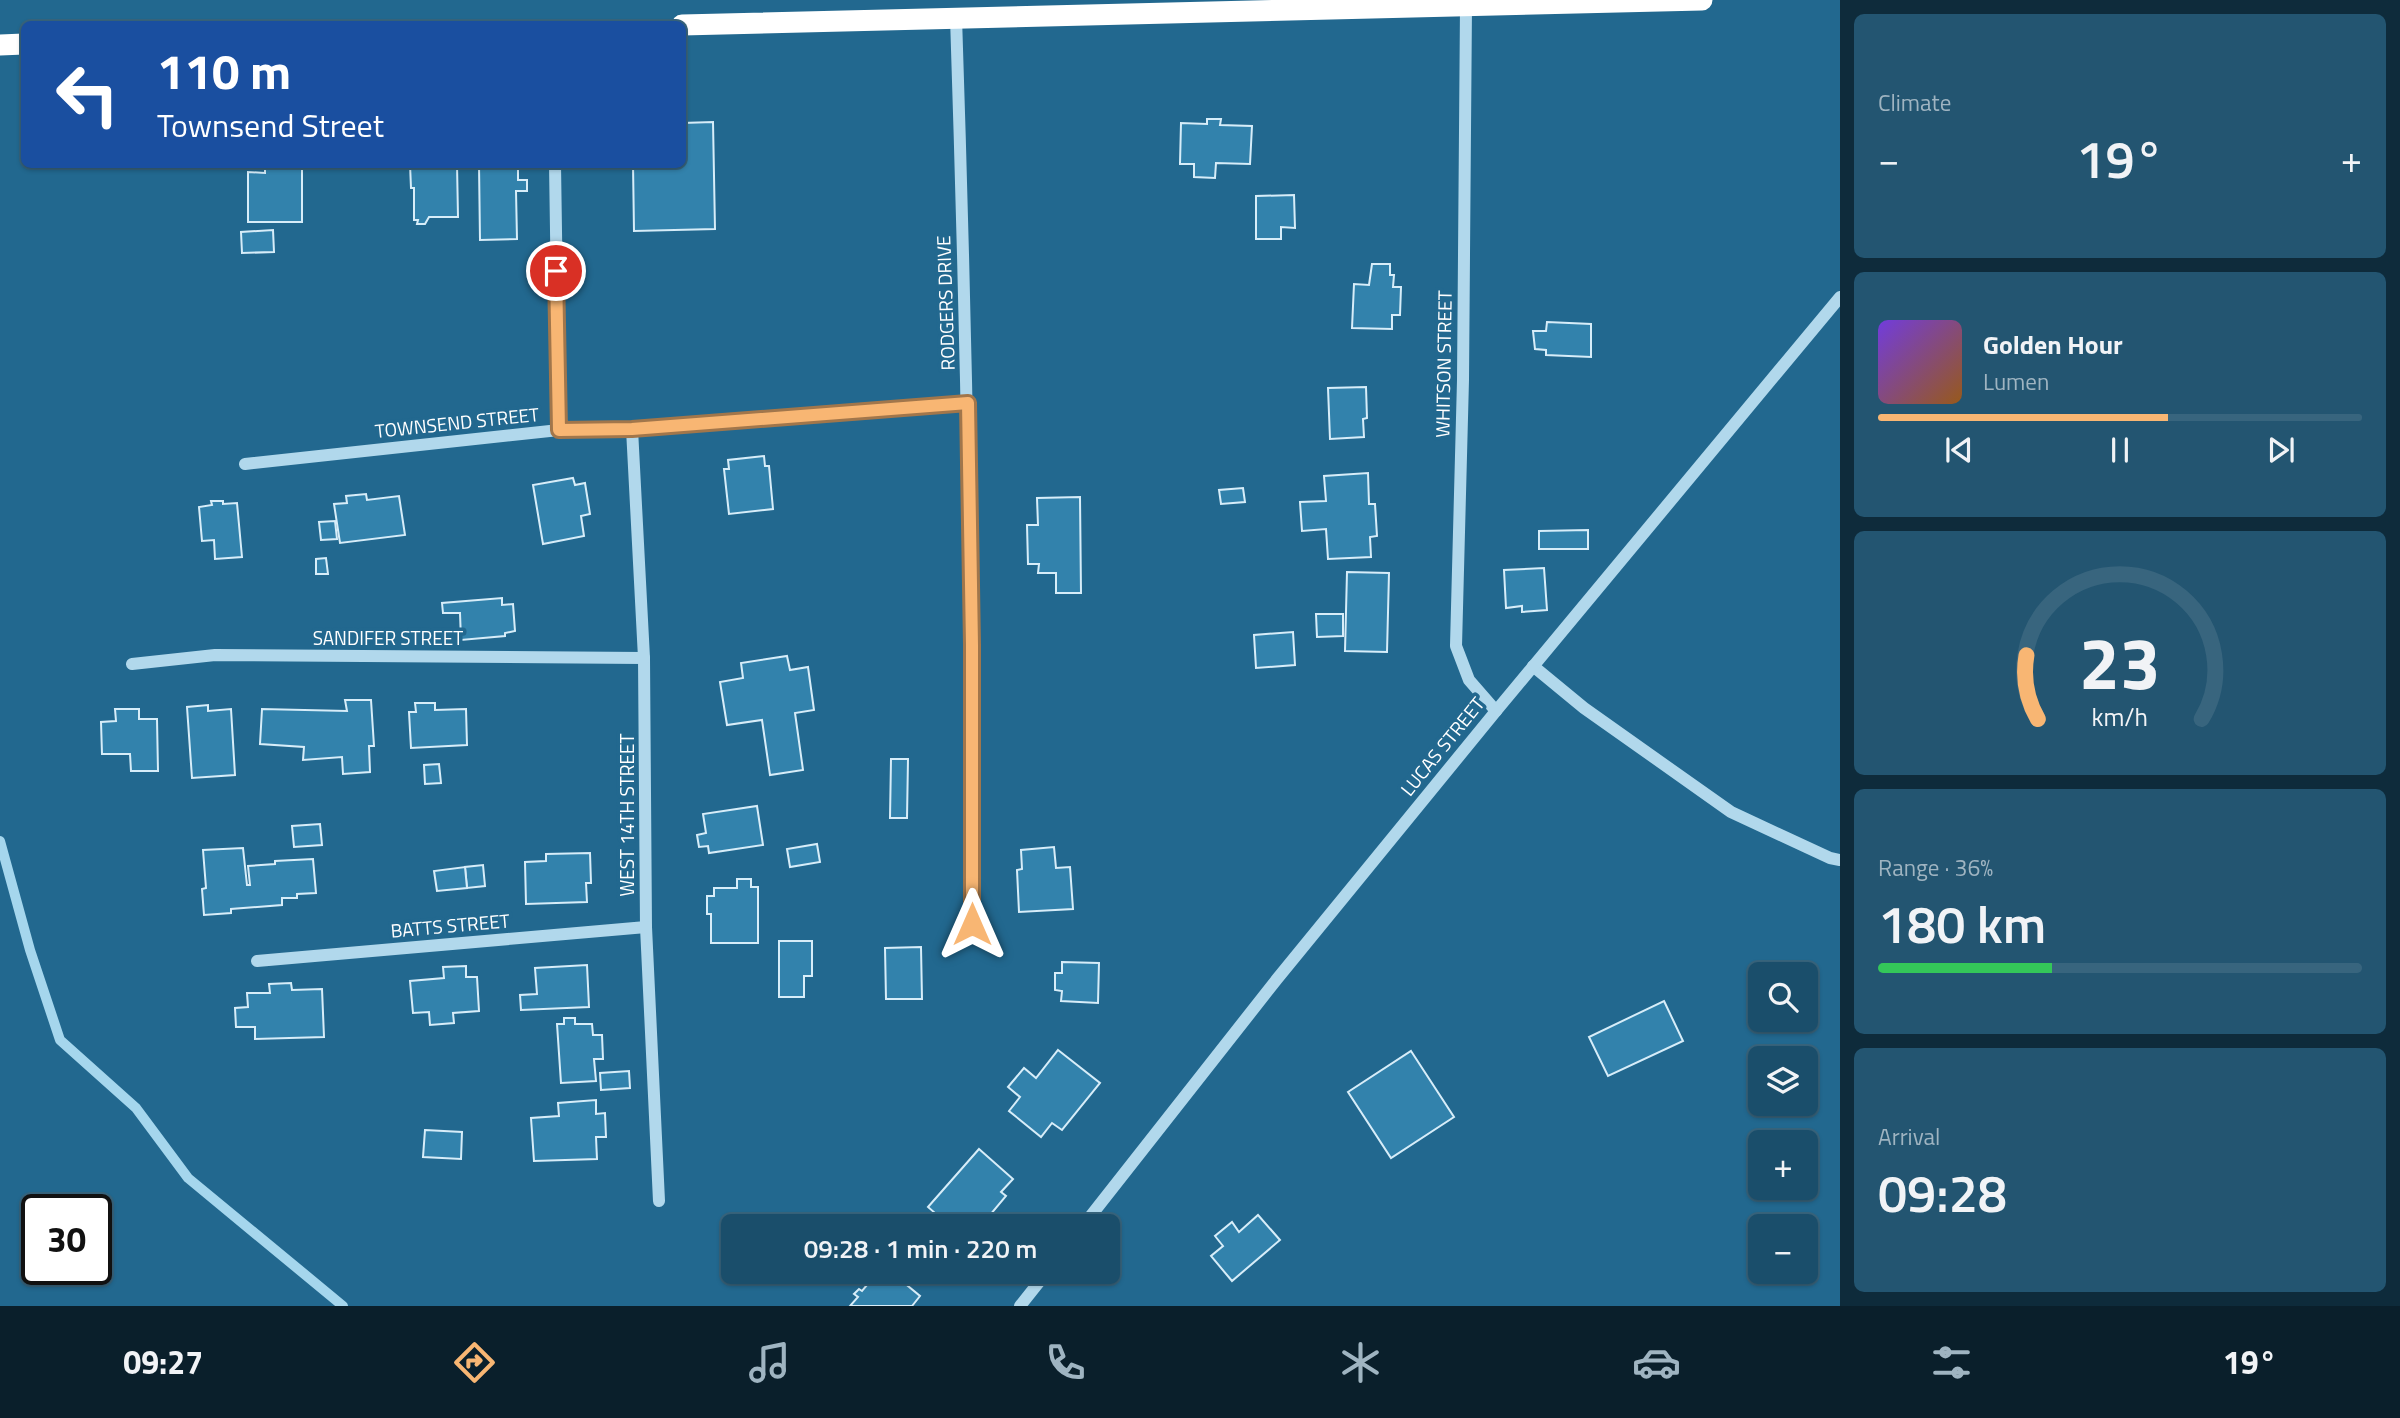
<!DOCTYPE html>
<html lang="en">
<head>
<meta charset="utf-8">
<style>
	body { margin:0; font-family:"Titillium Web",sans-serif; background:#235571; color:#f1f3f6; height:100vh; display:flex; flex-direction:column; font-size:26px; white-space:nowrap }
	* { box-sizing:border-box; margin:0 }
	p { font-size:23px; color:#9fb4c1 }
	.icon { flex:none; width:38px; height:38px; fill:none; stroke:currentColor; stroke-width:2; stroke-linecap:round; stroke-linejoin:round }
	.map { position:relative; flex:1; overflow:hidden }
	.details { display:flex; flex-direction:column; gap:14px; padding:14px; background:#0e2b3b; width:560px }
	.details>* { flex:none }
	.hud { position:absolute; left:21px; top:21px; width:665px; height:147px; border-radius:10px; box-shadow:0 2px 5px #0004,0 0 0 2px #38657e; background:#1a4fa0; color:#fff; overflow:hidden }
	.buttons { position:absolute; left:1748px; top:962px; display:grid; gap:14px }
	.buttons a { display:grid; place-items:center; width:70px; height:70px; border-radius:10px; background:#1a4e6b; box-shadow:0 2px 5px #0004,0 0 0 2px #38657e; font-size:35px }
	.speed { position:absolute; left:21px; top:1194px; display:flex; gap:14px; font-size:35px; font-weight:700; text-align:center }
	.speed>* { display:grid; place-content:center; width:91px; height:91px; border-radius:50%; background:#1a4e6b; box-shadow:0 2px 5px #0004,0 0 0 2px #38657e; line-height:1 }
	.speed .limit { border:4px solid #111; border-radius:10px; background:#fff; color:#111 }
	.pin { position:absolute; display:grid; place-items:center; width:60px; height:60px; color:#fff; margin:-30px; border:4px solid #fff; border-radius:50%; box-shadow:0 2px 7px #0007 }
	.me { position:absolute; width:77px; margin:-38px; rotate:0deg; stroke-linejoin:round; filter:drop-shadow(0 0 5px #0008) }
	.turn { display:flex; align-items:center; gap:24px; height:147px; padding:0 21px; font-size:32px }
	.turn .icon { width:91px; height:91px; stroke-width:2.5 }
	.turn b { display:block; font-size:49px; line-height:60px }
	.big { font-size:52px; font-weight:600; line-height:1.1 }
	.details .widget { flex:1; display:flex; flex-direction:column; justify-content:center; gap:10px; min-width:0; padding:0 24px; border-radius:10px; background:#235571 }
	.details .dial { align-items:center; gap:0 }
	.dial svg { height:182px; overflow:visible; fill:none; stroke:#38657e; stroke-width:7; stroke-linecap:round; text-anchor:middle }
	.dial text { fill:#f1f3f6; stroke:none }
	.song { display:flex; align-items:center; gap:21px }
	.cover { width:84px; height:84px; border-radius:10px; background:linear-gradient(135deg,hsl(260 70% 55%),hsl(30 70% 35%)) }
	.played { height:7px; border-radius:4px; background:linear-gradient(90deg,#f8b673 60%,#38657e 60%) }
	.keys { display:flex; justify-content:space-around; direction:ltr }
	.heat { display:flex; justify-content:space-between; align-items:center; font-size:38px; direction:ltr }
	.charge { height:10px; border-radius:5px; background:linear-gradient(90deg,#34c759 36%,#38657e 0) }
	.trip { position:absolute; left:721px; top:1214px; width:399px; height:70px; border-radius:10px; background:#1a4e6b; box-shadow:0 2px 5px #0004,0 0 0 2px #38657e; font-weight:600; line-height:70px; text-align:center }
	.tabs { display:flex; height:112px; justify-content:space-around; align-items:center; background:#0a1f2b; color:#9fb4c1 }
	.tabs .icon { width:49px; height:49px }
	.tabs .current { color:#f8b673 }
	.tabs b { font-size:32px; color:#f1f3f6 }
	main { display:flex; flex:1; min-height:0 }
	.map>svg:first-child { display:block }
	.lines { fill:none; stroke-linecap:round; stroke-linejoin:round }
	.stream { stroke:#a5d6ed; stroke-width:10 }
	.building { fill:#3282ac; stroke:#d7edf9; stroke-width:2 }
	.minor { stroke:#b1d8ec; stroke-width:12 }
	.highway { stroke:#fff; stroke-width:21 }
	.route-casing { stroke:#a1764b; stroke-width:18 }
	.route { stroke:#f8b673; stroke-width:12 }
	.labels { text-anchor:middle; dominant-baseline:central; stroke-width:7; stroke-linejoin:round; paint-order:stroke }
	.street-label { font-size:19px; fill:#fff; stroke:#22688f }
</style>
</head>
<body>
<main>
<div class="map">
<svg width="1840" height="1306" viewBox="0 0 1840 1306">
	<rect width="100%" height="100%" fill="#22688f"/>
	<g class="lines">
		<path class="stream" d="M0,841L30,950L60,1040L136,1108L188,1178L343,1306"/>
	</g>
	<g class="building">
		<path d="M1207,119H1221L1220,125L1252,126L1250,164L1216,163L1215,178L1194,177V164H1180L1181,123L1207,124Z"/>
		<path d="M713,122L715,229L634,231L633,164H682V123Z"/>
		<path d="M265,164H302V222H248V172L265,173Z"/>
		<path d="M410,164H457L458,217H429L425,224H417L418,220H414V188H411Z"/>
		<path d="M479,164H518V180H527V191H516L517,239L480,240Z"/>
		<path d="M1294,195L1295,228L1281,227V239H1256V196Z"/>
		<path d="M273,230L274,252L242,253L241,232Z"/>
		<path d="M1372,264H1390V275H1394L1393,287H1401L1400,315H1392V329L1352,328L1354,284L1369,285Z"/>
		<path d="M1547,322L1591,324V357L1546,355V350L1535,349L1533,331H1546Z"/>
		<path d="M1366,387L1367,418L1363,419L1364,437L1330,439L1328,388Z"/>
		<path d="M764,456L765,466H769L773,509L729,514L724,469H729L728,460Z"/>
		<path d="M1368,473L1369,504H1375L1377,536L1370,537L1371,557L1328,559L1326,529L1302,531L1300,502L1326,501L1324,476Z"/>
		<path d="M573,478L575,485L585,483L590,514L581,516L584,536L543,544L533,485Z"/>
		<path d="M1243,488L1245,502L1221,504L1219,490Z"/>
		<path d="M366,494L367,500L399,496L405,535L340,543L334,504L347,503L346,496Z"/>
		<path d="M1080,497L1081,593H1056V573H1038L1039,564H1028L1027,525H1038L1037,498Z"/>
		<path d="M211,501H223V504L237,503L242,557L215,559L214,540L202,541L199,507L212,505Z"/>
		<path d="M335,521L337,539L321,540L319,522Z"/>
		<path d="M1588,530V549H1539V531Z"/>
		<path d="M326,558L328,574H316V559Z"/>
		<path d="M1544,568L1547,610L1522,612V606L1506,608L1504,570Z"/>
		<path d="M1347,572L1389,573L1387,652L1345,651Z"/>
		<path d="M502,598V605L513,604L515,631L505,633V636L461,640L460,613H443L442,603Z"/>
		<path d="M1316,614H1343V636L1317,637Z"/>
		<path d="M1293,632L1295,665L1256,668L1254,635Z"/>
		<path d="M787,656L790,670L808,667L814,710L795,713L803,770L770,775L762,720L727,725L720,682L743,678L741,663Z"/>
		<path d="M345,700H371L374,746H369L370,772L343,774L342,757L303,760L304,747L260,744L262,709L347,711Z"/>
		<path d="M415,703H435V710L466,709L467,745L411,748L409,712H416Z"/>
		<path d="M208,705V711L231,709L235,775L192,778L187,707Z"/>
		<path d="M115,709H139V719H157L158,771H131L130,754H102L101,722L116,721Z"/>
		<path d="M891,759H908L907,818H890Z"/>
		<path d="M439,764L441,783L425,784L424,765Z"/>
		<path d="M757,806L763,845L709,853L708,846L699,847L697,835L706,833L703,814Z"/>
		<path d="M320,824L322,845L294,847L292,826Z"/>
		<path d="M817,844L820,862L790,867L787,849Z"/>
		<path d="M1054,847L1056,868L1070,867L1073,909L1019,912L1017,870L1022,869L1021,850Z"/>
		<path d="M243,848L247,885H250L248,866L275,864V861L313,859L316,893L297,894V898H282V905L231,909V913L204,915L202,889L206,888L203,850Z"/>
		<path d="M590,853L591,883H586L587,902L526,904L525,862L546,861V854Z"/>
		<path d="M483,865L485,886L467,888L465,867Z"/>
		<path d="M465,867L467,888L437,891L434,871Z"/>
		<path d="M737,879H751V887H758V943H711V914H707V896H714V888H737Z"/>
		<path d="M779,941H812V976H804V997H779Z"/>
		<path d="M921,947L922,999H886L885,948Z"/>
		<path d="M1062,962L1099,963L1098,1003L1061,1001L1062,991L1055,990V973H1062Z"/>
		<path d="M587,965L589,1007L521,1010L520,995L537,994L535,968Z"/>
		<path d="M466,966V977H477L479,1011L453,1013L454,1023L430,1025L429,1012L413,1013L410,981L444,978L443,967Z"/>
		<path d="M291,983L292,990L322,989L324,1037L255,1039V1027H236L235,1008L248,1007L247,993H270L269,984Z"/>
		<path d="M1664,1001L1683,1041L1608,1076L1589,1037Z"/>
		<path d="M564,1018H575V1024H592L593,1035H602L603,1059H594L596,1081L561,1083L557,1024H564Z"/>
		<path d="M1058,1050L1100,1083L1062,1130L1052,1123L1041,1137L1009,1111L1020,1097L1008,1087L1024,1068L1036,1078Z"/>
		<path d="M1411,1051L1454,1117L1391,1158L1348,1092Z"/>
		<path d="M629,1071L630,1088L601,1090L600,1073Z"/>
		<path d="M596,1100V1114L605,1113L606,1137H596L597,1159L534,1161L531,1118L559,1116L558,1103Z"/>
		<path d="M425,1130L462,1132L461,1159L423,1157Z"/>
		<path d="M979,1149L1013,1179L1001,1192L1006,1196L980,1227H951L928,1207Z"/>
		<path d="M1258,1215L1280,1240L1232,1281L1211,1256L1223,1246L1215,1236L1232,1222L1239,1232Z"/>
		<path d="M878,1272H891L920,1296L912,1306H850L858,1297L854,1294L859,1289L862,1291Z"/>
	</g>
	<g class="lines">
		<g class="minor">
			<path d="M1466,6L1463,380L1456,646L1469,680L1496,711"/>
			<path d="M956,17C966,320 972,622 973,924"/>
			<path d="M555,164L559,430"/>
			<path d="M632,429L644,658L646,927L659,1201"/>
			<path d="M245,464L559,430L632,429L968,403"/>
			<path d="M132,664L215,655L644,658"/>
			<path d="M1533,666L1584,708L1731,812L1830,858L1840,860"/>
			<path d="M257,961L646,927"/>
			<path d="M1082,1227L1277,979L1496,711L1840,297"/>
			<path d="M1020,1306L1047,1272"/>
		</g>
		<g class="highway">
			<path d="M682,25L1702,0"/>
			<path d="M0,45L24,44"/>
		</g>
	</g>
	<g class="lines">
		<g class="route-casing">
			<path id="route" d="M556,271L559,430L632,429L968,403L972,645V924"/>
		</g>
		<use href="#route" class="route"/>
	</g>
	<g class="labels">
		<g class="street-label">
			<text transform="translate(945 303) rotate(-92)">RODGERS DRIVE</text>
			<text transform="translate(1443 364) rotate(-89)">WHITSON STREET</text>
			<text transform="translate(457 422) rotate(-6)">TOWNSEND STREET</text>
			<text x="388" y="637">SANDIFER STREET</text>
			<text transform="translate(1442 746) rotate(-51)">LUCAS STREET</text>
			<text transform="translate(626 815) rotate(-90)">WEST 14TH STREET</text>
			<text transform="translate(450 925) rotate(-5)">BATTS STREET</text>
		</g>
	</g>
</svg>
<div class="buttons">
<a><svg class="icon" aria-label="search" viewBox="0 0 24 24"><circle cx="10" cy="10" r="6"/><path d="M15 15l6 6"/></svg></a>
<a><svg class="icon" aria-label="layers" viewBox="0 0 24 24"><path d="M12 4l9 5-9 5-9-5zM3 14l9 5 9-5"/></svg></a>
<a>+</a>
<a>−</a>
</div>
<div class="speed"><div class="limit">30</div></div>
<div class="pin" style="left:556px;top:271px;background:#d93025"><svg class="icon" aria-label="arrive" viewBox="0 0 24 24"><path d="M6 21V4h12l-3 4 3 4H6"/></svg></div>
<svg class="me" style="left:972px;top:924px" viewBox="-20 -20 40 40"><path d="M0-17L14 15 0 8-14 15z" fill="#f8b673" stroke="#fff" stroke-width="4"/></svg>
<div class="trip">09:28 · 1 min · 220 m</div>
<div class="hud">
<div class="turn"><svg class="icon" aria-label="left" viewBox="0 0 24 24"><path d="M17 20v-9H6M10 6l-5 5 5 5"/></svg><div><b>110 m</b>Townsend Street</div></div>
</div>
</div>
<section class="details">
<div class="widget"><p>Climate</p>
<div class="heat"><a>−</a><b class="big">19°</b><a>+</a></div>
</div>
<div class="widget">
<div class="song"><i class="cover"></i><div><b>Golden Hour</b><p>Lumen</p></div></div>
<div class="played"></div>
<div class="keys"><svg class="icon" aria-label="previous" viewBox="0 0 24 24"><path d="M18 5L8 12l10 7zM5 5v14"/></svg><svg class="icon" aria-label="pause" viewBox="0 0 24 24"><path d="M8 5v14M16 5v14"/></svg><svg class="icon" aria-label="next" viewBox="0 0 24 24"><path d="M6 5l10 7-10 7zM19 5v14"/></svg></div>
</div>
<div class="widget dial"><svg viewBox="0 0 100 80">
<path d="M14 69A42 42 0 1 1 86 69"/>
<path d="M14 69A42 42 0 0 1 9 41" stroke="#f8b673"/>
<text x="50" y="56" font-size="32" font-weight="700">23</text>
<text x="50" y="72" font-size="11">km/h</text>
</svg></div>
<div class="widget"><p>Range · 36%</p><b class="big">180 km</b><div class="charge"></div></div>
<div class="widget"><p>Arrival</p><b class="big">09:28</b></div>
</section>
</main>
<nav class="tabs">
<b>09:27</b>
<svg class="icon current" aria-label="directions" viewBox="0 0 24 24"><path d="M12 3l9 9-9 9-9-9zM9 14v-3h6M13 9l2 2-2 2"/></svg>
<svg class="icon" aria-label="music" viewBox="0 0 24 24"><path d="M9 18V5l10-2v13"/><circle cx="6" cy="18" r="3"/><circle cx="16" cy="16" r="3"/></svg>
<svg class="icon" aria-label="phone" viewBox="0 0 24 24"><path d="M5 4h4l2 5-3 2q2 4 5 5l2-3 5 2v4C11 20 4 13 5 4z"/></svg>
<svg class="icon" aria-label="climate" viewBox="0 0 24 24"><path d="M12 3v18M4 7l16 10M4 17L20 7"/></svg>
<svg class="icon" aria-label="car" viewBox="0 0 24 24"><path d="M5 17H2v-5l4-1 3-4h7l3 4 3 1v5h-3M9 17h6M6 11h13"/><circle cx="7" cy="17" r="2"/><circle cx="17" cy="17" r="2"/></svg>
<svg class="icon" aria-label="filters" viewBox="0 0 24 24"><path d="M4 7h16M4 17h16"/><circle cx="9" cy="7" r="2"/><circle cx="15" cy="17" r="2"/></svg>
<b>19°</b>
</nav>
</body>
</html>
